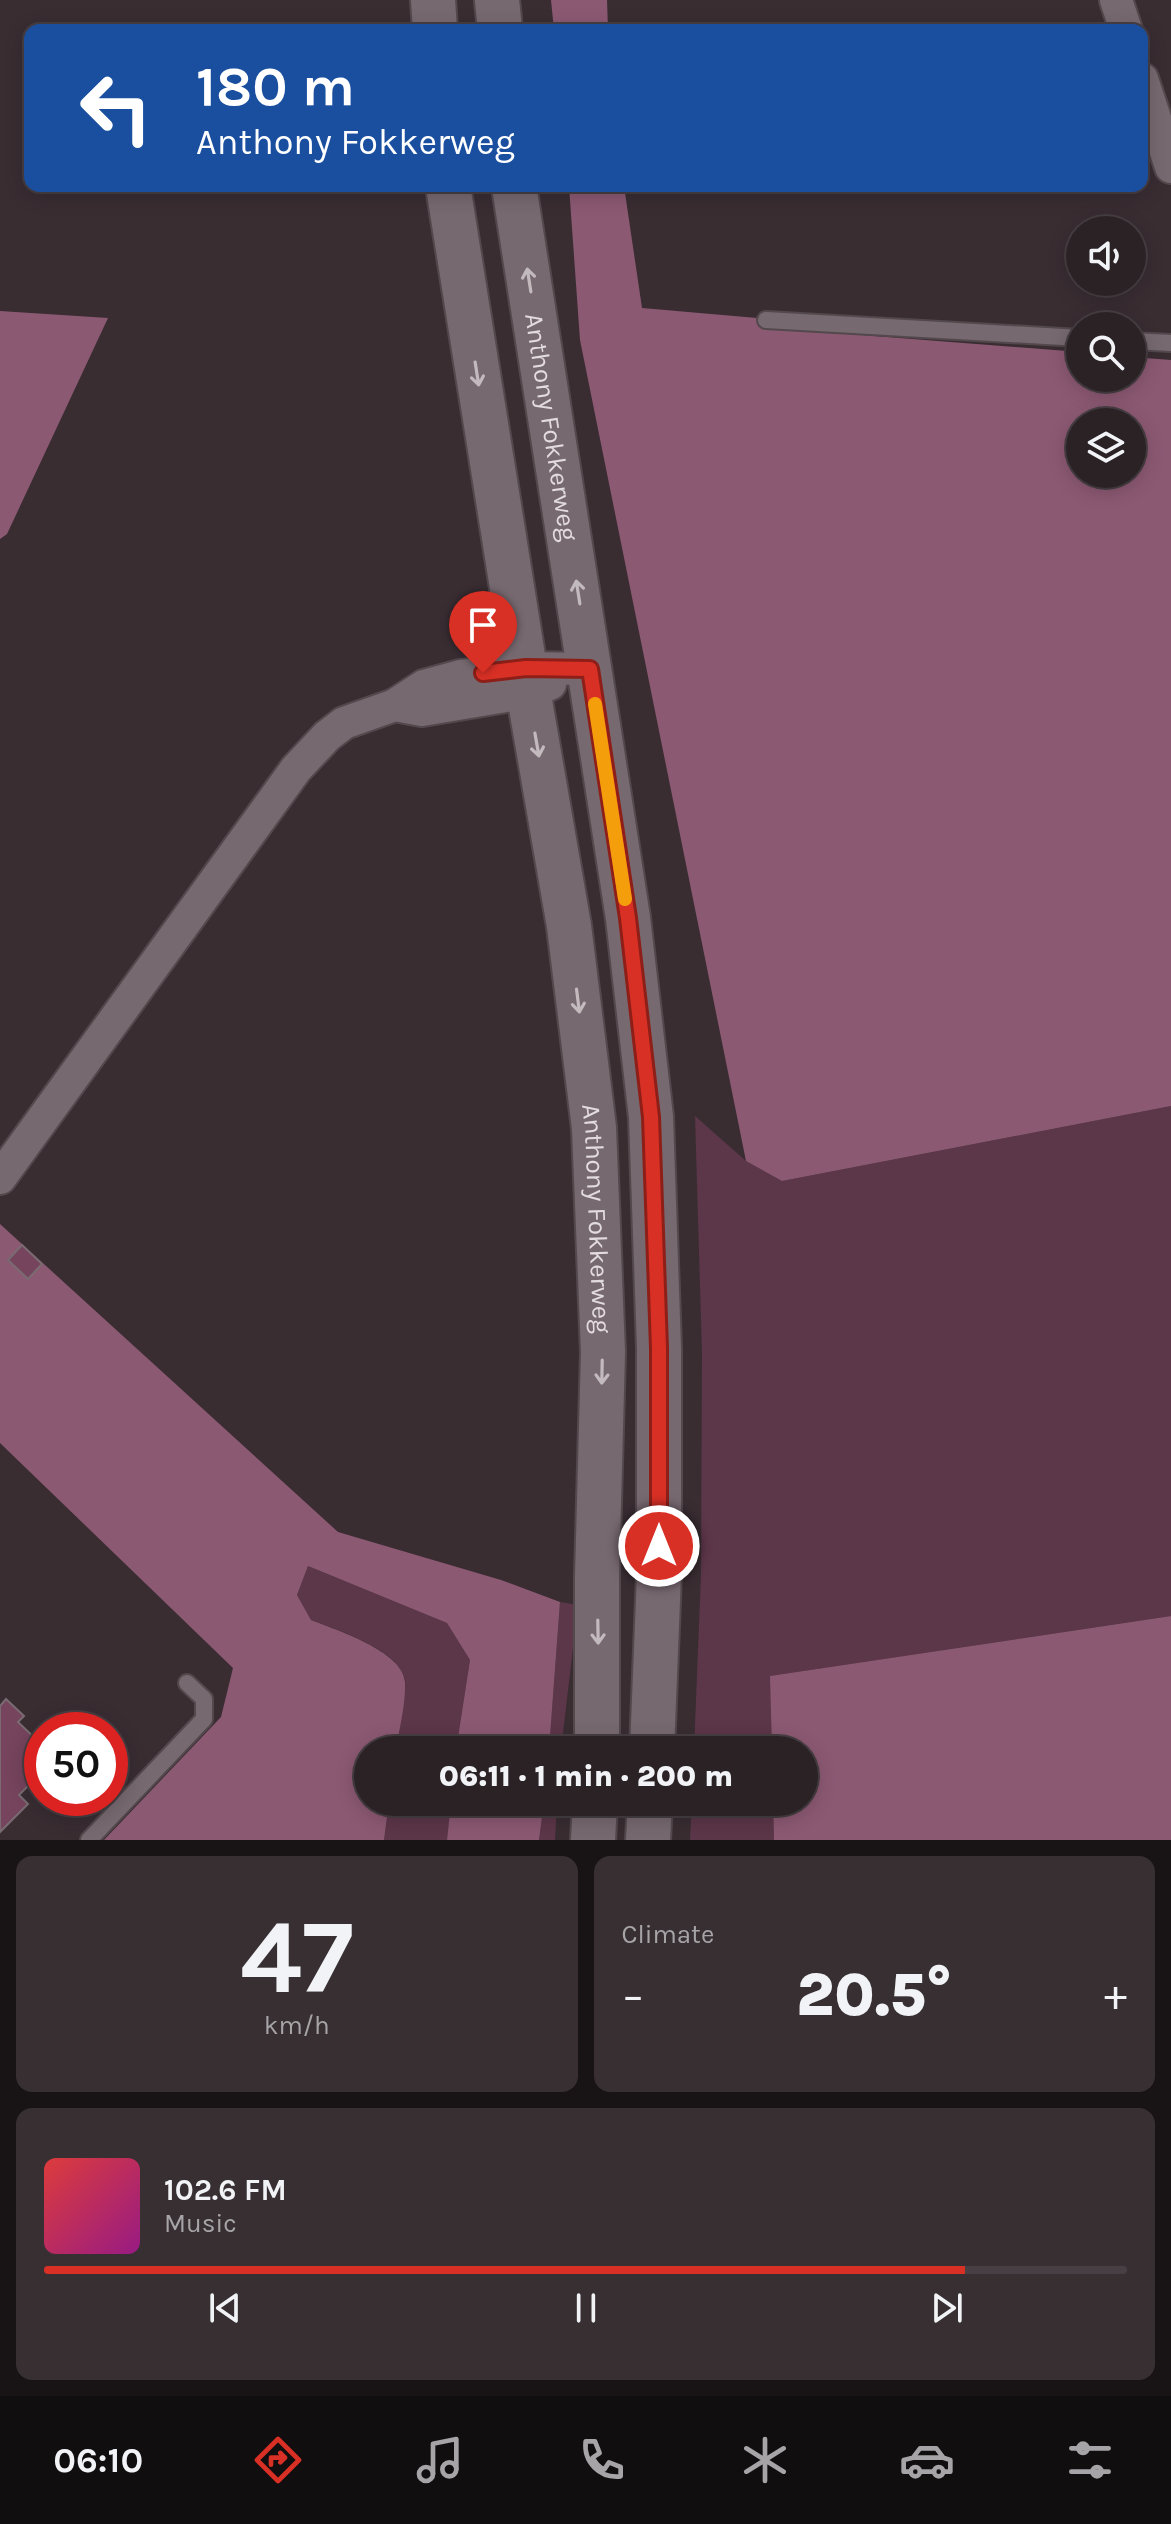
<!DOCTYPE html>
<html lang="en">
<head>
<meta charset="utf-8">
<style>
	body { margin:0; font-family:Karla,sans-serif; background:#372f32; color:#f1f3f6; height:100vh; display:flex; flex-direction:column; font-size:30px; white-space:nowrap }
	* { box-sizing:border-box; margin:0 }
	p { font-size:26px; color:#a6a4a7 }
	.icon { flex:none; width:44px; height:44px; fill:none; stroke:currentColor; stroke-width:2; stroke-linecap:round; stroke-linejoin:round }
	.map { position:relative; height:1840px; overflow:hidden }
	.details { display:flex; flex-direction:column; gap:16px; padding:16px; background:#181315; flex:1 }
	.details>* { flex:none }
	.top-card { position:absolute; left:24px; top:24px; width:1124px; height:168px; border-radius:16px; box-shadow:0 4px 20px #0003,0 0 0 2px #473f43; background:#1a4fa0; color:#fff; overflow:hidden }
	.buttons { position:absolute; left:1066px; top:216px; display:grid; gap:16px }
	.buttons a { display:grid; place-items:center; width:80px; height:80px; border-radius:50%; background:#2b2226; box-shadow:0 4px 20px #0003,0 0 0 2px #473f43; font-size:40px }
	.speed { position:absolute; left:24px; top:1712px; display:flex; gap:16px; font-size:40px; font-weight:700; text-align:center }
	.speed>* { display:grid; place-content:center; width:104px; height:104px; border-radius:50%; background:#2b2226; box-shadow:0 4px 20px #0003,0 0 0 2px #473f43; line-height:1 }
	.speed .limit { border:12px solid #d22; background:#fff; color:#111 }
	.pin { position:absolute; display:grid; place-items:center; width:68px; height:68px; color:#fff; margin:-82px -34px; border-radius:50% 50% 50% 0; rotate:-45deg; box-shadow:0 0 8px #0007 }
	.pin .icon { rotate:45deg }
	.me { position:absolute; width:88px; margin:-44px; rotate:0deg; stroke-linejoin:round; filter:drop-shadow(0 0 6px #0008) }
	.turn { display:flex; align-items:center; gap:28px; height:168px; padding:0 40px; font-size:36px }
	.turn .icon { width:104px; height:104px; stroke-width:2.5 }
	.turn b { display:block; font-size:56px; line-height:68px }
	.big { font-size:60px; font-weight:800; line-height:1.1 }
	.details .card { flex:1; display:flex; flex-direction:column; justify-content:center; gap:12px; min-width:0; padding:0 28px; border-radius:16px; background:#372f32 }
	.details .dial { align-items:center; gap:0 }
	.dial b { font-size:104px; line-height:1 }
	.song { display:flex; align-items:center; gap:24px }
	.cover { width:96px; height:96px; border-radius:12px; background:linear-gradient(135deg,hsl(0 70% 55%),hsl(310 70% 35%)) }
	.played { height:8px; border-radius:4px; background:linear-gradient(90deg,#d93025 85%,#473f43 85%) }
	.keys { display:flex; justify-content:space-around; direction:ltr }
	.heat { display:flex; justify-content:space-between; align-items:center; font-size:44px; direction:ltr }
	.details .tiles { flex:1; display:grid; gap:16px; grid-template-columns:1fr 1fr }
	.card:last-child { grid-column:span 2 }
	.trip { position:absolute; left:354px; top:1736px; width:464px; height:80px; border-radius:40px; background:#2b2226; box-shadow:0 4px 20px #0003,0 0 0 2px #473f43; font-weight:800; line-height:80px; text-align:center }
	.menu { display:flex; height:128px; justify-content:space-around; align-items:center; background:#110e0f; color:#a6a4a7 }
	.menu .icon { width:56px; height:56px }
	.menu .on { color:#d93025 }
	.menu b { font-size:36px; color:#f1f3f6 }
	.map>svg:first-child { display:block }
	.green { fill:#5c3649 }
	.forest { fill:#8c5973; fill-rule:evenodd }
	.building { fill:#76445d; stroke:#796b71; stroke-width:2 }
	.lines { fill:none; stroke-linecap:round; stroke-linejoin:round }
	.lane-casing { stroke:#53494d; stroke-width:20 }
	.street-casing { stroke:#53494d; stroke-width:36 }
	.secondary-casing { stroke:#53494d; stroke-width:48 }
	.lane { stroke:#776970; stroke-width:16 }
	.street { stroke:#776970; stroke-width:32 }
	.secondary { stroke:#776970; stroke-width:44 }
	.oneway { stroke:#c3babe }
	.route-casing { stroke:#8d1f18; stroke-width:20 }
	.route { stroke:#d93025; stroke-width:14 }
	.slow { stroke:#f59e0b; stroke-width:14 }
	.labels { text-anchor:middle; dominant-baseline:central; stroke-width:8; stroke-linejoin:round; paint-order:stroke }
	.street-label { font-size:26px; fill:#e3dcdf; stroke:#1c1719 }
</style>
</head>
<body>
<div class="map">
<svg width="1171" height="1840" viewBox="0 0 1171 1840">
	<rect width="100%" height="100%" fill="#392d32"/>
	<g class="green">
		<path d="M1171,1106V1616L771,1676L772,1750H694L701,1574L702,1353L695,1116L746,1161L782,1181Z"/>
		<path d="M308,1566L447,1623L470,1660L456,1750H396C397,1737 407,1690 405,1680C399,1649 337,1630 311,1620L297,1595Z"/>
		<path d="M560,1602L578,1605L561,1750H549Z"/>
		<path d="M389,1802H451L447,1840H384Z"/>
		<path d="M544,1802H557L555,1840H539Z"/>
		<path d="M692,1802H773L774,1840H690Z"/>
	</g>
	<g class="forest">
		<path d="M551,0H607L608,30H554Z"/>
		<path d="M569,186H624L642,308L757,318L759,327L1080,352V378H1132V357L1171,360V1106L782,1181L746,1161L580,340ZM1080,422H1132V474H1080Z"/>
		<path d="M0,311L108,318L7,534L0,539Z"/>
		<path d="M0,1224L338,1532L501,1580L560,1602L549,1750H456L470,1660L447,1623L308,1566L297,1595L311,1620C336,1630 403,1651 405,1682C406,1704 399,1729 396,1750H368V1802H389L384,1840H104L221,1717L233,1668L0,1443Z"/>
		<path d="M1171,1616V1840H774L773,1802H804V1750H772L770,1676Z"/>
		<path d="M451,1802H544L539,1840H447Z"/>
	</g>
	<g class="building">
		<path d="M22,1245L42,1264L28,1279L8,1260Z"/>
		<path d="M6,1699L24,1716L18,1722L42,1745V1772L19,1795L28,1804L0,1832V1706Z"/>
	</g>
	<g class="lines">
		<g class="lane-casing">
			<g id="lane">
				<path d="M766,320L1080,338"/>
				<path d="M1132,341L1171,343"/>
				<path d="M89,1840L204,1719V1699L187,1683"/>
			</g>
		</g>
		<g class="street-casing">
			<g id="street">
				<path d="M1116,0L1126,30"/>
				<path d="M1142,79L1171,167"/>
				<path d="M395,705L422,710L530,692L550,684"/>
				<path d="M0,1178L296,769L327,736L344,723L395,705L424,686L461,676L526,668L590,669"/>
			</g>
		</g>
		<g class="secondary-casing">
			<g id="secondary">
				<path d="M433,0L435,30"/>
				<path d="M497,0L500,30"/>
				<path id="s1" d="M448,186L532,713L569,926L594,1128L603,1352L597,1577V1750"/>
				<path id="s2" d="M514,186L628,918L651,1117L659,1348V1575L652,1750"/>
				<path d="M593,1840L595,1802"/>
				<path d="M648,1840L650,1802"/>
			</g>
		</g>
		<use href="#lane" class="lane"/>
		<use href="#street" class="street"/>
		<use href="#secondary" class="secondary"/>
	</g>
	<defs><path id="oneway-shaft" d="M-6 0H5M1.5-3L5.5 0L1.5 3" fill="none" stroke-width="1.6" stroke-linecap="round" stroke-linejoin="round" transform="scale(2)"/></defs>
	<g class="oneway">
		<use href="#oneway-shaft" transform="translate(529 280) rotate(-99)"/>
		<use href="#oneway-shaft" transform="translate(477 374) rotate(81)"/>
		<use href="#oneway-shaft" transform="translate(578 592) rotate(-99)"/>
		<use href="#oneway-shaft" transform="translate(537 745) rotate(80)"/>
		<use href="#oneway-shaft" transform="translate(578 1001) rotate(83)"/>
		<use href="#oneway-shaft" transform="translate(602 1372) rotate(91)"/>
		<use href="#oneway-shaft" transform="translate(598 1632) rotate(89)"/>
	</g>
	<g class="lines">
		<g class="route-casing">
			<path id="route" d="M483,673L526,668L590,669L628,918L651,1117L659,1348V1546"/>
		</g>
		<use href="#route" class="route"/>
		<path class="slow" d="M595,704L625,899"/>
	</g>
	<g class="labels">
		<g class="street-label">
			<text stroke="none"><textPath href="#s2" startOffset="244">Anthony Fokkerweg</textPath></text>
			<text stroke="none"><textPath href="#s1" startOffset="1044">Anthony Fokkerweg</textPath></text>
		</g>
	</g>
</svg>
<div class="buttons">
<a><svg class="icon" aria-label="sound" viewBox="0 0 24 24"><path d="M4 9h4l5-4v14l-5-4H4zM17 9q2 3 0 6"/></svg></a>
<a><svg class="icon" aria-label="search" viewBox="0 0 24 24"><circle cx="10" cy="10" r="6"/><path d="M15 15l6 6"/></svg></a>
<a><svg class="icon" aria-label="layers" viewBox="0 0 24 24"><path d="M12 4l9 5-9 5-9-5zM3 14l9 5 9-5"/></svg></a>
</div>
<div class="speed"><div class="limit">50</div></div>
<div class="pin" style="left:483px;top:673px;background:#d93025"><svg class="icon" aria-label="arrive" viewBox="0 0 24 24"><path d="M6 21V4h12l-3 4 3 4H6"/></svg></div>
<svg class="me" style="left:659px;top:1546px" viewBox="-20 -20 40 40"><circle r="17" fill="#d93025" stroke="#fff" stroke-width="3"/><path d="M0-11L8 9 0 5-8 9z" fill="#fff"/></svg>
<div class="trip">06:11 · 1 min · 200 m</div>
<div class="top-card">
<div class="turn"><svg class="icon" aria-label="left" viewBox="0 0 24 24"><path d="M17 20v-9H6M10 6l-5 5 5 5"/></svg><div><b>180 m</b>Anthony Fokkerweg</div></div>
</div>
</div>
<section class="details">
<div class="tiles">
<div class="card dial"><b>47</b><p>km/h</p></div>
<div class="card"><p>Climate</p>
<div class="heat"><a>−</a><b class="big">20.5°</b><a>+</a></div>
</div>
<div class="card">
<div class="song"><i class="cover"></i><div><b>102.6 FM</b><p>Music</p></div></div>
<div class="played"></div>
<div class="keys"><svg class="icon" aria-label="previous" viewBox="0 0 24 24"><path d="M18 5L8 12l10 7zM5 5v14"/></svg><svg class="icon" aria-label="pause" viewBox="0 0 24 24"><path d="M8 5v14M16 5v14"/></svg><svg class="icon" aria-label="next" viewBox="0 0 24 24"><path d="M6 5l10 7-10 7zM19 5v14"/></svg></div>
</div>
</div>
</section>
<nav class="menu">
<b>06:10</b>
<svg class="icon on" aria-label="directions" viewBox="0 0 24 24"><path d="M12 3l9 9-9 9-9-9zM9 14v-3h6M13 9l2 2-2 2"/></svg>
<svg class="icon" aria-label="music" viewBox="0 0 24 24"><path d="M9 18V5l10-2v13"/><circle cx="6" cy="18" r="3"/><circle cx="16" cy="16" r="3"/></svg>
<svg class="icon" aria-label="phone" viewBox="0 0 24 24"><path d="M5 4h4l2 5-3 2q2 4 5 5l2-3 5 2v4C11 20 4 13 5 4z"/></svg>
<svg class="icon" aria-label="climate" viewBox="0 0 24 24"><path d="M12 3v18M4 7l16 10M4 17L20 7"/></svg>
<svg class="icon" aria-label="car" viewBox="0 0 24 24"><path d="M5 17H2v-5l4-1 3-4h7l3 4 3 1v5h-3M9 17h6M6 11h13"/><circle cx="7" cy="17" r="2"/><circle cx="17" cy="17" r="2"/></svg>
<svg class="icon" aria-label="filters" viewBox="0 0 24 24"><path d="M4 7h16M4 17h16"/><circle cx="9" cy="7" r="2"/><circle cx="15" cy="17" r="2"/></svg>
</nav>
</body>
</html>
